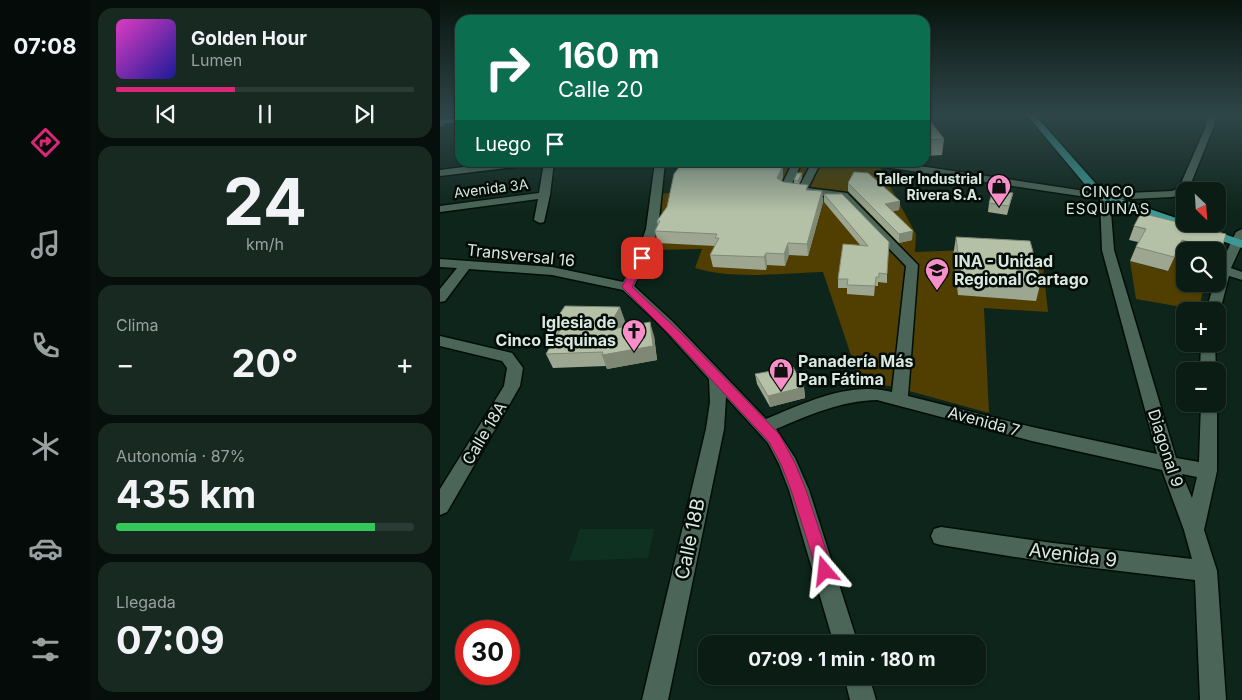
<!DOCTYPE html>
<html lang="es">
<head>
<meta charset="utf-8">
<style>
	body { margin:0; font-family:Inter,sans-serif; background:#182922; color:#f1f3f6; height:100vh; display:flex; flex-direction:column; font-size:19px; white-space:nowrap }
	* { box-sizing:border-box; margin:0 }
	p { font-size:16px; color:#99a1a0 }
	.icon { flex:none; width:28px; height:28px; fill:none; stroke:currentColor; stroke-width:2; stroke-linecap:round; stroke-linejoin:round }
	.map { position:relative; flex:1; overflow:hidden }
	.side { display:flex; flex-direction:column; gap:8px; padding:8px; background:#060f0b; width:350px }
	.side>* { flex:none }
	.banner { position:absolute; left:15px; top:15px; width:475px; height:152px; border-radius:15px; box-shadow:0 1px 4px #0004,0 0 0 1px #2a3a34; background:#0b6e4f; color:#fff; overflow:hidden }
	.needle { width:32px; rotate:155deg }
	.buttons { position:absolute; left:736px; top:182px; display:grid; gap:10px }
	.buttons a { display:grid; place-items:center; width:50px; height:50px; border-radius:10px; background:#0a1c14; box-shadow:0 1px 4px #0004,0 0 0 1px #2a3a34; font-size:25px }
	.speed { position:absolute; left:15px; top:620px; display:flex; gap:10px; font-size:25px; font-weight:700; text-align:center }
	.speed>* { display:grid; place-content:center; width:65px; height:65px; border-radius:50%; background:#0a1c14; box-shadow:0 1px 4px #0004,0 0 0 1px #2a3a34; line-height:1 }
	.speed .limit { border:8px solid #d22; background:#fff; color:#111 }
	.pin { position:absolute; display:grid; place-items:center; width:42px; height:42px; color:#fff; margin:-21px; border-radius:10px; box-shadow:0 2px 8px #0006 }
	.me { position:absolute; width:55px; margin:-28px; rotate:343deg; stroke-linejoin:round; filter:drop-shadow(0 0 4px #0008) }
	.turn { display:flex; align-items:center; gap:18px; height:105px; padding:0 20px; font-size:22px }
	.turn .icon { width:65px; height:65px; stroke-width:2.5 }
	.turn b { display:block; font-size:35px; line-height:42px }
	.then { display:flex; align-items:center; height:48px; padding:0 20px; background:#0003; gap:10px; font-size:19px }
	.big { font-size:38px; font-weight:700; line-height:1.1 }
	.side .widget { flex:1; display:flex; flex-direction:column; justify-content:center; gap:8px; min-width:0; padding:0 18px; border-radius:15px; background:#182922 }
	.side .dial { align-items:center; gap:0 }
	.dial b { font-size:65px; line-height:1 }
	.song { display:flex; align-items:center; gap:15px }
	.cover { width:60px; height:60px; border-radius:8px; background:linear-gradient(135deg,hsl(310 70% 55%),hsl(240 70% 35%)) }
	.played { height:5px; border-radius:2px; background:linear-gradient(90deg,#db2777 40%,#2a3a34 40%) }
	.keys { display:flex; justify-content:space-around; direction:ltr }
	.heat { display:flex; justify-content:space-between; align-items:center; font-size:28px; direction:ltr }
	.charge { height:8px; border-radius:4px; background:linear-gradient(90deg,#34c759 87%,#2a3a34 0) }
	.trip { position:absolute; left:258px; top:635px; width:288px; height:50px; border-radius:15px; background:#0a1c14; box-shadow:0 1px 4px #0004,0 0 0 1px #2a3a34; font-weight:700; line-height:50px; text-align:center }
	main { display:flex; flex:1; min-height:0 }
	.tab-bar { display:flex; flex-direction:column; width:90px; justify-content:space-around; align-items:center; background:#040b08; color:#99a1a0 }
	.tab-bar .icon { width:35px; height:35px }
	.tab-bar .on { color:#db2777 }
	.tab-bar b { font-size:22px; color:#f1f3f6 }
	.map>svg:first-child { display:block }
	.built { fill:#0f3122 }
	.green { fill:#503f01 }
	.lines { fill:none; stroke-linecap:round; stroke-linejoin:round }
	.minor-casing { stroke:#000e05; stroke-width:3 }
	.major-casing { stroke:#000e05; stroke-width:3 }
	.minor { fill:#4b6658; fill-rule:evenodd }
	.major { fill:#3b9895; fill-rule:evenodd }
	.wall { fill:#9ca690 }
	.shaded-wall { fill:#7f8775 }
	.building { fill:#b5c1a7; stroke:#7f8775 }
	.route { fill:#db2777; stroke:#8e194d }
	.labels { text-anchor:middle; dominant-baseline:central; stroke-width:5; stroke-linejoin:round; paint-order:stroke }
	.far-poi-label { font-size:14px; font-weight:bold; fill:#d9e8e0; stroke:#040c07; text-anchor:end }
	.far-street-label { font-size:14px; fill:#d9e8e0; stroke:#040c07 }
	.far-neighbourhood-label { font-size:15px; letter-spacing:1px; fill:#d9e8e0; stroke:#040c07 }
	.street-label { font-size:16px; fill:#d9e8e0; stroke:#040c07 }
	.poi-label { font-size:16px; font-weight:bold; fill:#d9e8e0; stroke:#040c07; text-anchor:start }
	.near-street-label { font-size:19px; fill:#d9e8e0; stroke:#040c07 }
</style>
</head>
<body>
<main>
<nav class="tab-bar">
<b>07:08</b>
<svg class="icon on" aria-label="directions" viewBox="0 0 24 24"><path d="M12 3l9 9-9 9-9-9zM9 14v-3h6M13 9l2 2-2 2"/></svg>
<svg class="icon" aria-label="music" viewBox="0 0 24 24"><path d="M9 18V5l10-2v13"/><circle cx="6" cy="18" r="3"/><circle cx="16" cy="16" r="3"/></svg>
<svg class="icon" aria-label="phone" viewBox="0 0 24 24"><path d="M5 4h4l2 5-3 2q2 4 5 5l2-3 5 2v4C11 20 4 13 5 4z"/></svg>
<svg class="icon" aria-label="climate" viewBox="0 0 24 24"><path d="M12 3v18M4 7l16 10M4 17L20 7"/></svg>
<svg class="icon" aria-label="car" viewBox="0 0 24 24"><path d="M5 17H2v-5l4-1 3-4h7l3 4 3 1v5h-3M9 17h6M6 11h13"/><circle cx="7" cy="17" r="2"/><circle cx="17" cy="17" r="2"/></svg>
<svg class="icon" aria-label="filters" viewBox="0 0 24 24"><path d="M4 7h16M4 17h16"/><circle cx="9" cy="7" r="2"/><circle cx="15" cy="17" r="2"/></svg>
</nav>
<section class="side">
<div class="widget">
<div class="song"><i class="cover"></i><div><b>Golden Hour</b><p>Lumen</p></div></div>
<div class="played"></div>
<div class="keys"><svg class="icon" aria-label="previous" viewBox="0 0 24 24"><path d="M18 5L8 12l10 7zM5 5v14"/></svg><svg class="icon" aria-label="pause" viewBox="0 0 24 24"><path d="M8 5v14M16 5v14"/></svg><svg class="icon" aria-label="next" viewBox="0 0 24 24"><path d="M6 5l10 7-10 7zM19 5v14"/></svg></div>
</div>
<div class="widget dial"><b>24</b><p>km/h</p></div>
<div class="widget"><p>Clima</p>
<div class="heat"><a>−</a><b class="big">20°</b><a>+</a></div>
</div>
<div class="widget"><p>Autonomía · 87%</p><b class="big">435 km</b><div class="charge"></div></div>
<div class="widget"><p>Llegada</p><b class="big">07:09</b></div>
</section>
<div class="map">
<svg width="802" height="700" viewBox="0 0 802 700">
	<rect width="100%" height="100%" fill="#0d251a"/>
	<path class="built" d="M140,529H214L208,558L129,561Z"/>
	<g class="green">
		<path d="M383,162L440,168L476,234L475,252L553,249L554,254L602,257L608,312L544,308L549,413L451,386L421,385L383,272C344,273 293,280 255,268L262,249L212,250C220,231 222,215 221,194L229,193L252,163Z"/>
		<path d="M735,254L745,257V284H764L759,310L696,299L690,261L726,271Z"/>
	</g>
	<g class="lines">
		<g class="minor-casing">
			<g id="minor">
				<path d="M3,115H11L3,127H0V119Z"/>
				<path d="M767,115H775L774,126L749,188L745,194L732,197L670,200L674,250L736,458L759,462L761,404H777V471L764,530L777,571L786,700H760L755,580L613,563L501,545L494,543L491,536L494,529L501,527L613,543L752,559L744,530L722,470L592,441L437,400C400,401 369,415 336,429L355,458L369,490L418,644H394L349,490L339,464L328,443L286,397L284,429L228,700H202L266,429L270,402L269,379L222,327L183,290L112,275L29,269L5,301L0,302V289L17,268L0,267V259L112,267L183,282L196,258L206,229L215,162H225L218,229L208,258L194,286L232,321L326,419C365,403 409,381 452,392L466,266L400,198L345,191L340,188L353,162H362L351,186L359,187L372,162H381L368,188L407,193L478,265L468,396L592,427L717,454L662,250L660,199L431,165L427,162H453L665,194L732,191L739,188L766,126ZM742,474L757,477L752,498Z"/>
				<path d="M63,162H94L90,165L0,176V170Z"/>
				<path d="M104,162H114L110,195L104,222L100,223L94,220L98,199L0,212V206L99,193Z"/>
				<path d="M802,229V244L791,268L802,272V280L789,276L780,311L778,314V311H766L774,284H778V270L796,232Z"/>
				<path d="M0,336L72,353L83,368L80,386L7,512L0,515V489L64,386L67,368L62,361L0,346Z"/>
				<path d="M761,344H775L776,371H760Z"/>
				<path d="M404,676H429L436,700H410Z"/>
			</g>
		</g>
		<g class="major-casing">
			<g id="major">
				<path d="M587,115H595L656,184L669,195L745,221V224H754L802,240V248L661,199L648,188Z"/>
				<path d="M20,118V122L0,124V120Z"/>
			</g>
		</g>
		<use href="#minor" class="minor"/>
		<use href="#major" class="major"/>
	</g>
	<g class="wall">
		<path d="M485,115L504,139L502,155L485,156Z"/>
		<path d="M243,162H333V166H343V177L342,181L343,182L354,183V180L362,178L359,184L368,190L382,191L383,202L368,256L349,255L345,266L327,265L326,270L273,267L270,255L275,246L218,243L215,231L218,226L217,221L227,207Z"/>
		<path d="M408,183L460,201L459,210L453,211L472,240L459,243L408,191Z"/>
		<path d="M573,193L567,215L548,212L549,203Z"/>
		<path d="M384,194H402L447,274V283L438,282V286H435L434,296L407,294V288H398V279L420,245L384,202Z"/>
		<path d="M694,226L781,251L778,258V251H745V257L736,254L728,271L690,261L698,242L689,240Z"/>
		<path d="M516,237L601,281L596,301L518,295L513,256Z"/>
		<path d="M185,321L181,328L214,336L217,360L167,369L166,366L113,368L106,354L115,339L110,328Z"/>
		<path d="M315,374L364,387L365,398L330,407L317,384Z"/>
	</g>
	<g class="shaded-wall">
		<path d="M187,162H210L211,165L188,168Z"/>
		<path d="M328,162H333V164L328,176L327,166Z"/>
		<path d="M343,166V177L338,189L337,178Z"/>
		<path d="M362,173V178L358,185V181Z"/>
		<path d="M382,191L383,202L368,256L367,244Z"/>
		<path d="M460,201L459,210L445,213V204Z"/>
		<path d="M473,231L472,240L459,243V234Z"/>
		<path d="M348,243L349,255L345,266L344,254Z"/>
		<path d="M326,253L327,265L326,270L324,257Z"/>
		<path d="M180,307L185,321L172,344L167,330Z"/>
		<path d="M210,322L214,336L217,360L167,369L162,355Z"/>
		<path d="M364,387L365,398L330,407L328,396Z"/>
	</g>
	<g class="building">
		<path d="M485,115H486L504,139L485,140Z"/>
		<path d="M243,162H328L327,166H343L337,178L343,182L368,185L366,190L382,191L367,244L348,243L344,254L326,253L324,257L270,255L279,238H275L277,234L215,231L220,221H217L227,207L234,174Z"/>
		<path d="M414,172L428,173L460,201L445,204L473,231L459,234L408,183Z"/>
		<path d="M357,173H362L358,181L354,180Z"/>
		<path d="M553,190L573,193L569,206L549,203Z"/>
		<path d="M384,194H402L449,242L447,274L439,273V277H436L435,286L407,285L408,279H398L403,244L428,246Z"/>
		<path d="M701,213L786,234L781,251L742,240L734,257L696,247L706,229L694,226Z"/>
		<path d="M516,237L590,241L601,281L521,276Z"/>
		<path d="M125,306L180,307L167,330L210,322L213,346L162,355L163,352L106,354L120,330L110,328Z"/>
		<path d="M353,367L364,387L328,396L315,374Z"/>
	</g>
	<linearGradient id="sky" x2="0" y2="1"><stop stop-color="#07140e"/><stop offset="0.54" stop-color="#2f4649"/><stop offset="1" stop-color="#2f4649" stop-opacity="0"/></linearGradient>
	<rect width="802" height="213" fill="url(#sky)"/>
	<path class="route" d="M202,255L206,258L192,287L243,335L339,434L355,463L366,490L393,571L391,577L385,579L379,577L351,490L341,464L329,442L235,340L182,287L197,258Z"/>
	<defs>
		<g id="shop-pin" transform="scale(1.25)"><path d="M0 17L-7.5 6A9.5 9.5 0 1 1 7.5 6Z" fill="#f98fc9" stroke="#040c07"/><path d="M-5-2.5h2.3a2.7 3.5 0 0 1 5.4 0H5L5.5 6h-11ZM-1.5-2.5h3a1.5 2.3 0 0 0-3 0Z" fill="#111"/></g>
		<g id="university-pin" transform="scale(1.25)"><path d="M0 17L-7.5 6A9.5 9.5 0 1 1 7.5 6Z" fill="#f98fc9" stroke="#040c07"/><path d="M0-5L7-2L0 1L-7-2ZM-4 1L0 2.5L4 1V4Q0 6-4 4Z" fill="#111"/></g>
		<g id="church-pin" transform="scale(1.25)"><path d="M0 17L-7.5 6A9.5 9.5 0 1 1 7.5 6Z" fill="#f98fc9" stroke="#040c07"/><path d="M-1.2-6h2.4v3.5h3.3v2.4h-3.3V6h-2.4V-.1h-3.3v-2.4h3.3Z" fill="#111"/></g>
	</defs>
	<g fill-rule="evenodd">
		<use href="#shop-pin" x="559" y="186"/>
		<use href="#university-pin" x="497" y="270"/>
		<use href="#church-pin" x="194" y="331"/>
		<use href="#shop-pin" x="341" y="370"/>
	</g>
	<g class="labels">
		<g class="far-poi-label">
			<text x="542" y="178">Taller Industrial<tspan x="542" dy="16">Rivera S.A.</tspan></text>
		</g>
		<g class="far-street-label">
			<text transform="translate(51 188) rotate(-7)">Avenida 3A</text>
		</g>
		<g class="far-neighbourhood-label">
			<text x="668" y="191">CINCO<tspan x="668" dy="17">ESQUINAS</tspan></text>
		</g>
		<g class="street-label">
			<text transform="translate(81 255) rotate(6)">Transversal 16</text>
			<text transform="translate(544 421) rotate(15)">Avenida 7</text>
			<text transform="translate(44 433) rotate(-59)">Calle 18A</text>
			<text transform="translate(726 448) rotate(72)">Diagonal 9</text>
		</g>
		<g class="poi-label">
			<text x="514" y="261">INA - Unidad<tspan x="514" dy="18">Regional Cartago</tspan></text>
			<text x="176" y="322" text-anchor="end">Iglesia de<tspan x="176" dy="18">Cinco Esquinas</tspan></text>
			<text x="358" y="361">Panadería Más<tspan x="358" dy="18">Pan Fátima</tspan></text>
		</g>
		<g class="near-street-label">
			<text transform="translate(250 539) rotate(-78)">Calle 18B</text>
			<text transform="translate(633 555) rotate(7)">Avenida 9</text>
		</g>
	</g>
</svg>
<div class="buttons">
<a><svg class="needle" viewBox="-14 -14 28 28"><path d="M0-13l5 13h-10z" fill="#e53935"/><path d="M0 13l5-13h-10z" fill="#99a1a0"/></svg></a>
<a><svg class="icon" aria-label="search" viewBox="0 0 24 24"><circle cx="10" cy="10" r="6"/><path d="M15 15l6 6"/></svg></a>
<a>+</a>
<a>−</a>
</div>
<div class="speed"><div class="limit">30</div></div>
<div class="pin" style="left:202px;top:258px;background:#d93025"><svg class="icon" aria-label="arrive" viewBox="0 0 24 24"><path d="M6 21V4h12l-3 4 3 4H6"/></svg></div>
<svg class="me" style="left:385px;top:571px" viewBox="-20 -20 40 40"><path d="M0-17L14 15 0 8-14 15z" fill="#db2777" stroke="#fff" stroke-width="4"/></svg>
<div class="trip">07:09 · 1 min · 180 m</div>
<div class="banner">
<div class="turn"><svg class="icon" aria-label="right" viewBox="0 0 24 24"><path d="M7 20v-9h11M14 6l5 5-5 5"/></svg><div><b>160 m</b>Calle 20</div></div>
<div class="then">Luego<svg class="icon" aria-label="arrive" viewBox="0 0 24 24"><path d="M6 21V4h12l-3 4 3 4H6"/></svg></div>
</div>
</div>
</main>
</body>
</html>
